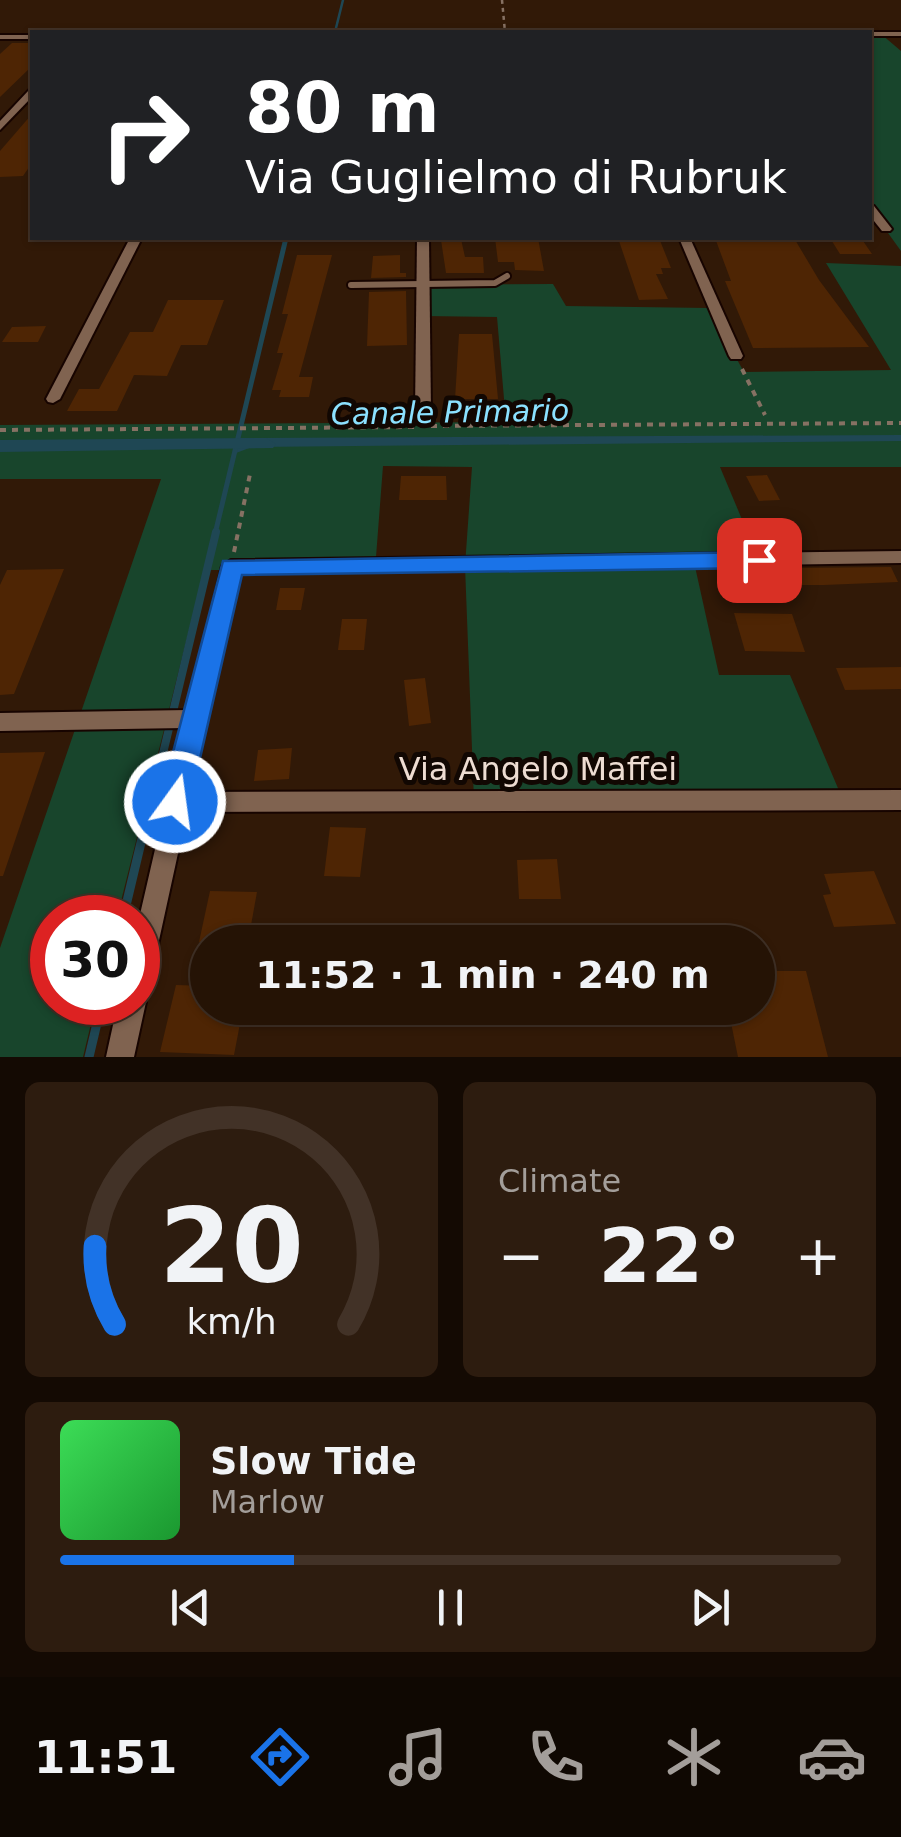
<!DOCTYPE html>
<html lang="en">
<head>
<meta charset="utf-8">
<style>
	body { margin:0; font-family:"DejaVu Sans",sans-serif; background:#2d1c0f; color:#f1f3f6; height:100vh; display:flex; flex-direction:column; font-size:38px; white-space:nowrap }
	* { box-sizing:border-box; margin:0 }
	p { font-size:32px; color:#a39e9a }
	.icon { flex:none; width:55px; height:55px; fill:none; stroke:currentColor; stroke-width:2; stroke-linecap:round; stroke-linejoin:round }
	.map { position:relative; height:1057px; overflow:hidden }
	.panel { display:flex; flex-direction:column; gap:25px; padding:25px; background:#140a03; flex:1 }
	.panel>* { flex:none }
	.banner { position:absolute; left:30px; top:30px; width:842px; height:210px; border-radius:0px; box-shadow:0 2px 8px #0004,0 0 0 2px #423227; background:#202124; color:#fff; overflow:hidden }
	.speed { position:absolute; left:30px; top:895px; display:flex; gap:20px; font-size:50px; font-weight:700; text-align:center }
	.speed>* { display:grid; place-content:center; width:130px; height:130px; border-radius:50%; background:#251305; box-shadow:0 2px 8px #0004,0 0 0 2px #423227; line-height:1 }
	.speed .limit { border:15px solid #d22; background:#fff; color:#111 }
	.pin { position:absolute; display:grid; place-items:center; width:85px; height:85px; color:#fff; margin:-42px; border-radius:20px; box-shadow:0 5px 15px #0006 }
	.me { position:absolute; width:110px; margin:-55px; rotate:14deg; stroke-linejoin:round; filter:drop-shadow(0 0 8px #0008) }
	.turn { display:flex; align-items:center; gap:35px; height:210px; padding:0 50px; font-size:45px }
	.turn .icon { width:130px; height:130px; stroke-width:2.5 }
	.turn b { display:block; font-size:70px; line-height:85px }
	.big { font-size:75px; font-weight:700; line-height:1.1 }
	.panel .card { flex:1; display:flex; flex-direction:column; justify-content:center; gap:15px; min-width:0; padding:0 35px; border-radius:15px; background:#2d1c0f }
	.panel .dial { align-items:center; gap:0 }
	.dial svg { height:260px; overflow:visible; fill:none; stroke:#423227; stroke-width:7; stroke-linecap:round; text-anchor:middle }
	.dial text { fill:#f1f3f6; stroke:none }
	.song { display:flex; align-items:center; gap:30px }
	.cover { width:120px; height:120px; border-radius:15px; background:linear-gradient(135deg,hsl(130 70% 55%),hsl(130 70% 35%)) }
	.played { height:10px; border-radius:5px; background:linear-gradient(90deg,#1a73e8 30%,#423227 30%) }
	.keys { display:flex; justify-content:space-around; direction:ltr }
	.heat { display:flex; justify-content:space-between; align-items:center; font-size:55px; direction:ltr }
	.panel .tiles { flex:1; display:grid; gap:25px; grid-template-columns:1fr 1fr }
	.card:last-child { grid-column:span 2 }
	.trip { position:absolute; left:190px; top:925px; width:585px; height:100px; border-radius:50px; background:#251305; box-shadow:0 2px 8px #0004,0 0 0 2px #423227; font-weight:700; line-height:100px; text-align:center }
	.menu { display:flex; height:160px; justify-content:space-around; align-items:center; background:#0f0802; color:#a39e9a }
	.menu .icon { width:70px; height:70px }
	.menu .on { color:#1a73e8 }
	.menu b { font-size:45px; color:#f1f3f6 }
	.map>svg:first-child { display:block }
	.green { fill:#18452c }
	.water { fill:#1f4754 }
	.lines { fill:none; stroke-linecap:round; stroke-linejoin:round }
	.stream-far3 { stroke:#1f4754; stroke-width:2.5 }
	.stream-far2 { stroke:#1f4754; stroke-width:5 }
	.stream-far1 { stroke:#1f4754; stroke-width:8 }
	.stream { stroke:#1f4754; stroke-width:9 }
	.canal { fill:#1f4754; fill-rule:evenodd }
	.building { fill:#4e2504 }
	.service-casing { stroke:#170400; stroke-width:10 }
	.minor-casing { stroke:#170400; stroke-width:4 }
	.path-far1 { stroke:#867163; stroke-width:2.5; stroke-dasharray:4 4; stroke-linecap:butt }
	.path { stroke:#867163; stroke-width:4; stroke-dasharray:6 6; stroke-linecap:butt }
	.service { stroke:#806350; stroke-width:6 }
	.minor { fill:#806350; fill-rule:evenodd }
	.route { fill:#1a73e8; stroke:#114b97; stroke-width:2.5 }
	.labels { text-anchor:middle; dominant-baseline:central; stroke-width:10; stroke-linejoin:round; paint-order:stroke }
	.water-label { font-size:30px; font-style:italic; fill:#8be1ff; stroke:#110702 }
	.near-street-label { font-size:32px; fill:#eddcd2; stroke:#110702 }
</style>
</head>
<body>
<div class="map">
<svg width="901" height="1057" viewBox="0 0 901 1057">
	<rect width="100%" height="100%" fill="#311907"/>
	<g class="green">
		<path d="M870,34H881L901,51V251L870,208Z"/>
		<path d="M826,263L901,266V467H720L759,560L694,562L719,675H790L843,800L474,801L465,566L472,467L383,466L375,570H204L117,917L52,918V1002L96,1003L83,1057H0V948L161,479H0V425L506,422L497,317L423,316V285L553,284L566,306L708,308L744,372L891,370Z"/>
	</g>
	<path class="water" d="M901,435V441L252,447L236,453L240,438Z"/>
	<g class="lines">
		<path class="stream-far3" d="M335,32L343,0"/>
		<path class="stream-far2" d="M215,534L286,238"/>
		<path class="stream-far1" d="M160,766L216,532"/>
		<g class="stream">
			<path d="M123,918L160,763"/>
			<path d="M89,1057L102,1002"/>
		</g>
		<path class="canal" d="M266,438L276,444L273,448L0,452V440Z"/>
	</g>
	<g class="building">
		<path d="M12,43H32V66L0,97V54Z"/>
		<path d="M32,114V163L23,176L0,177V151Z"/>
		<path d="M495,238H538L544,271L515,270L514,262H498Z"/>
		<path d="M618,238H659L671,268H661L663,274H656L668,299L639,300Z"/>
		<path d="M715,238H794L819,280L869,347L753,348L725,281H731Z"/>
		<path d="M830,238H861L872,254H840Z"/>
		<path d="M461,239L465,257H483L484,273H446L441,240Z"/>
		<path d="M297,255H332L299,377H313L309,397H279L281,390H272L283,353H277L288,314H282Z"/>
		<path d="M400,255V273H406V277L371,278L373,256Z"/>
		<path d="M406,291L407,345L367,346L369,292Z"/>
		<path d="M168,300H224L207,345H181L167,376L134,375L117,411H67L79,389H99L130,332H153Z"/>
		<path d="M46,326L38,342H2L12,327Z"/>
		<path d="M459,334H492L498,399H455Z"/>
		<path d="M767,475L780,500L759,501L746,476Z"/>
		<path d="M401,476H446L447,500H399Z"/>
		<path d="M891,567L898,582L824,585H796L790,568Z"/>
		<path d="M64,569L14,694L0,695V585L7,570Z"/>
		<path d="M280,588H305L301,610H276Z"/>
		<path d="M734,613L792,614L805,652L745,651Z"/>
		<path d="M342,619H367L364,650H338Z"/>
		<path d="M901,667V689L845,690L836,668Z"/>
		<path d="M425,678L431,723L409,726L404,680Z"/>
		<path d="M292,748L289,779L254,781L258,750Z"/>
		<path d="M45,752L3,876H0V753Z"/>
		<path d="M330,827L366,828L360,877L324,876Z"/>
		<path d="M557,859L561,899H519L517,860Z"/>
		<path d="M874,871L896,924L834,927L823,895L831,894L824,874Z"/>
		<path d="M210,891L257,892L248,942H199Z"/>
		<path d="M758,971H806L828,1057H738L728,1008H758Z"/>
		<path d="M176,985L208,986V1008H243L234,1055L160,1052Z"/>
	</g>
	<g class="lines">
		<g class="service-casing">
			<path id="service" d="M351,285L495,283L507,276"/>
		</g>
		<g class="minor-casing">
			<g id="minor">
				<path d="M867,32H901V36H870Z"/>
				<rect x="0" y="35" width="32" height="4"/>
				<path d="M29,90H32V97L0,130V121Z"/>
				<path d="M870,205L874,206L892,229L890,231H882L870,216Z"/>
				<path d="M130,238H142L60,399L53,403L48,402L46,399Z"/>
				<path d="M417,238H429L431,412L423,417L415,412Z"/>
				<path d="M679,238H690L743,356L741,359H731L729,356Z"/>
				<path d="M901,551V563L239,572L191,792L901,790V810L187,812L151,977L147,986L138,990V923L165,806L164,802L168,794L184,728L0,731V713L188,710L222,566L231,560Z"/>
				<path d="M138,991L142,992L146,1002L134,1057H106L118,1002H138Z"/>
			</g>
		</g>
		<path class="path-far1" d="M502,0L505,32"/>
		<g class="path">
			<path d="M742,369L765,415"/>
			<path d="M431,426L901,423"/>
			<path d="M0,430L416,427"/>
			<path d="M234,552L250,474"/>
		</g>
		<use href="#service" class="service"/>
		<use href="#minor" class="minor"/>
	</g>
	<path class="route" d="M759,552L771,560L759,568L242,575L190,802L185,811L175,815L164,811L160,802L223,561Z"/>
	<g class="labels">
		<g class="water-label">
			<text transform="translate(450 412) rotate(-1)">Canale Primario</text>
		</g>
		<g class="near-street-label">
			<text x="538" y="769">Via Angelo Maffei</text>
		</g>
	</g>
</svg>
<div class="speed"><div class="limit">30</div></div>
<div class="pin" style="left:759px;top:560px;background:#d93025"><svg class="icon" aria-label="arrive" viewBox="0 0 24 24"><path d="M6 21V4h12l-3 4 3 4H6"/></svg></div>
<svg class="me" style="left:175px;top:802px" viewBox="-20 -20 40 40"><circle r="17" fill="#1a73e8" stroke="#fff" stroke-width="3"/><path d="M0-11L8 9 0 5-8 9z" fill="#fff"/></svg>
<div class="trip">11:52 · 1 min · 240 m</div>
<div class="banner">
<div class="turn"><svg class="icon" aria-label="right" viewBox="0 0 24 24"><path d="M7 20v-9h11M14 6l5 5-5 5"/></svg><div><b>80 m</b>Via Guglielmo di Rubruk</div></div>
</div>
</div>
<section class="panel">
<div class="tiles">
<div class="card dial"><svg viewBox="0 0 100 80">
<path d="M14 69A42 42 0 1 1 86 69"/>
<path d="M14 69A42 42 0 0 1 8 45" stroke="#1a73e8"/>
<text x="50" y="56" font-size="32" font-weight="700">20</text>
<text x="50" y="72" font-size="11">km/h</text>
</svg></div>
<div class="card"><p>Climate</p>
<div class="heat"><a>−</a><b class="big">22°</b><a>+</a></div>
</div>
<div class="card">
<div class="song"><i class="cover"></i><div><b>Slow Tide</b><p>Marlow</p></div></div>
<div class="played"></div>
<div class="keys"><svg class="icon" aria-label="previous" viewBox="0 0 24 24"><path d="M18 5L8 12l10 7zM5 5v14"/></svg><svg class="icon" aria-label="pause" viewBox="0 0 24 24"><path d="M8 5v14M16 5v14"/></svg><svg class="icon" aria-label="next" viewBox="0 0 24 24"><path d="M6 5l10 7-10 7zM19 5v14"/></svg></div>
</div>
</div>
</section>
<nav class="menu">
<b>11:51</b>
<svg class="icon on" aria-label="directions" viewBox="0 0 24 24"><path d="M12 3l9 9-9 9-9-9zM9 14v-3h6M13 9l2 2-2 2"/></svg>
<svg class="icon" aria-label="music" viewBox="0 0 24 24"><path d="M9 18V5l10-2v13"/><circle cx="6" cy="18" r="3"/><circle cx="16" cy="16" r="3"/></svg>
<svg class="icon" aria-label="phone" viewBox="0 0 24 24"><path d="M5 4h4l2 5-3 2q2 4 5 5l2-3 5 2v4C11 20 4 13 5 4z"/></svg>
<svg class="icon" aria-label="climate" viewBox="0 0 24 24"><path d="M12 3v18M4 7l16 10M4 17L20 7"/></svg>
<svg class="icon" aria-label="car" viewBox="0 0 24 24"><path d="M5 17H2v-5l4-1 3-4h7l3 4 3 1v5h-3M9 17h6M6 11h13"/><circle cx="7" cy="17" r="2"/><circle cx="17" cy="17" r="2"/></svg>
</nav>
</body>
</html>
